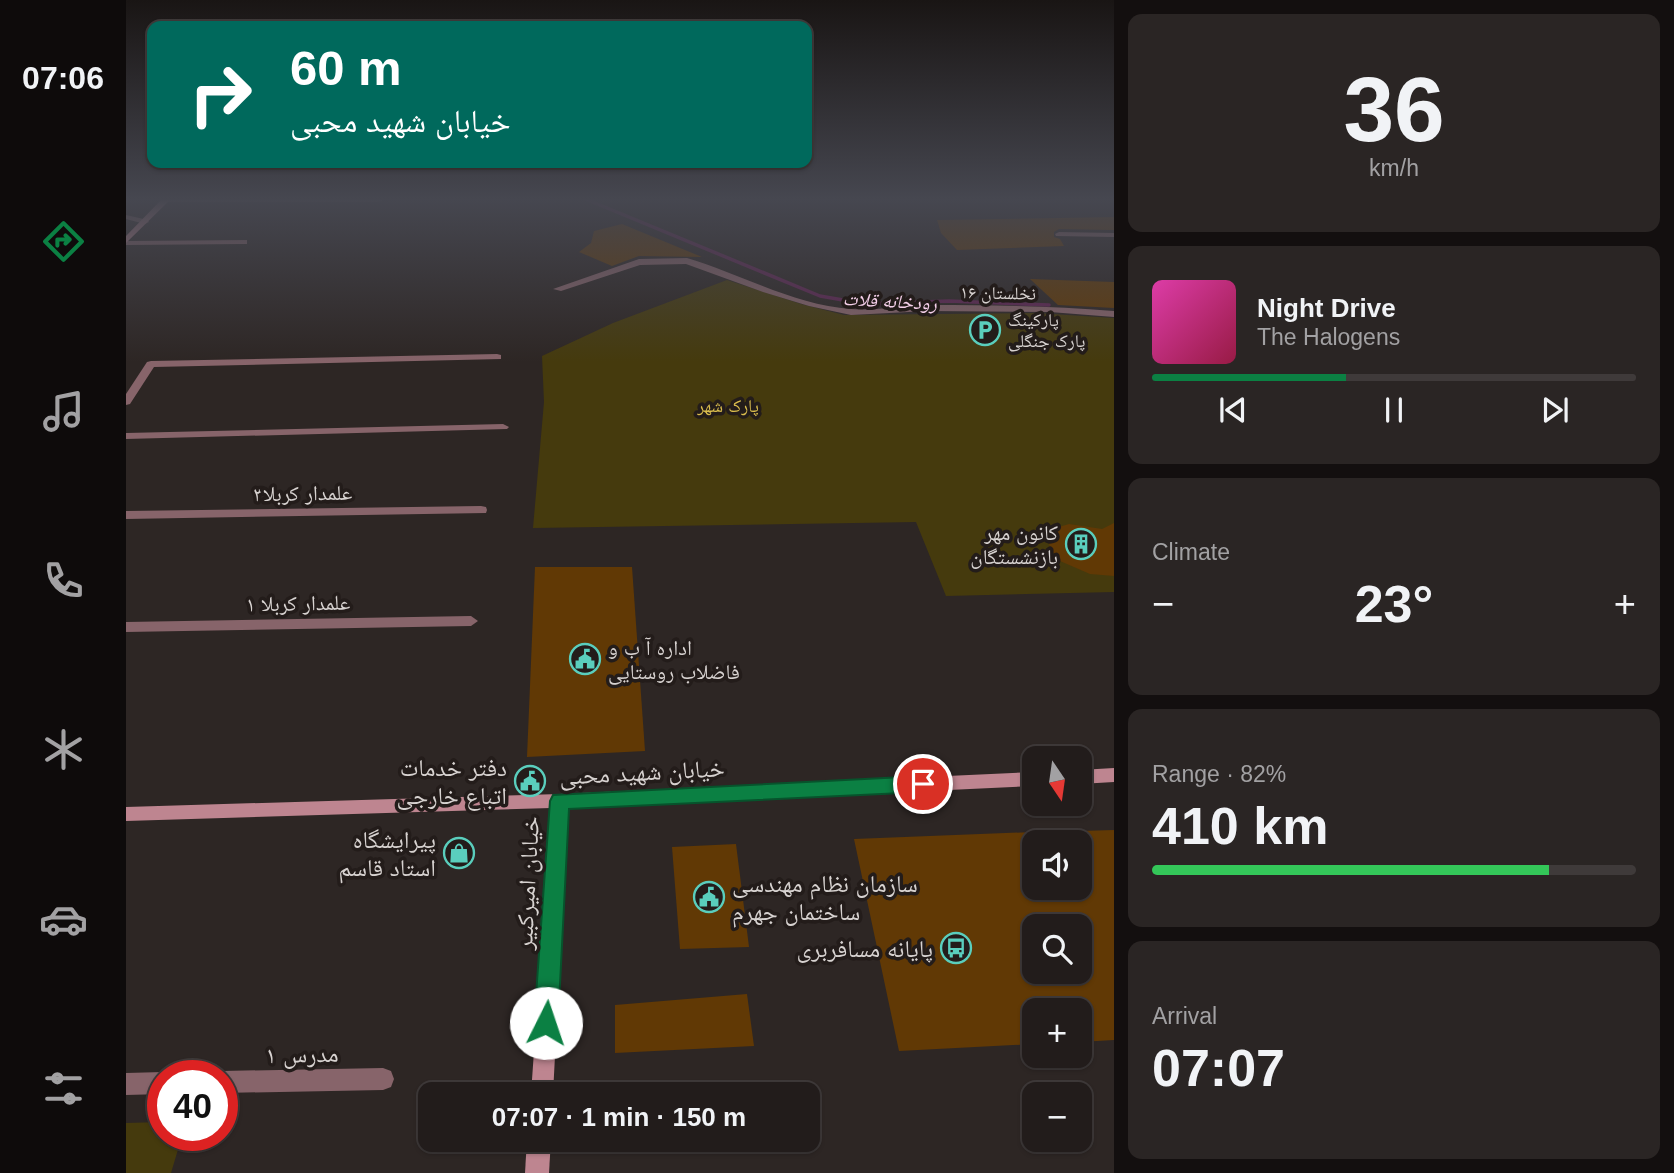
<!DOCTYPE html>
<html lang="en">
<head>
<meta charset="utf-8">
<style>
	body { margin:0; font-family:Helvetica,"Noto Naskh Arabic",sans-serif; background:#2a2524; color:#f1f3f6; height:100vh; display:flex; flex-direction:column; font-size:26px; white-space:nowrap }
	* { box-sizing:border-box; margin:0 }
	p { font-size:23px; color:#a2a1a3 }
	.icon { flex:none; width:38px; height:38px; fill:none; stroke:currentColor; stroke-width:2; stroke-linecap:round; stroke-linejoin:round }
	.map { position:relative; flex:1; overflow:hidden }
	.panel { display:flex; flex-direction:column; gap:14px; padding:14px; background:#130f0f; width:560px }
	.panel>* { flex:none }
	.top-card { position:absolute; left:21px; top:21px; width:665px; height:147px; border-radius:14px; box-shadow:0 2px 5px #0004,0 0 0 2px #3f3a3a; background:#00695c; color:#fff; overflow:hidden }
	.needle { width:46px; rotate:167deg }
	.controls { position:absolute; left:896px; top:746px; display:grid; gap:14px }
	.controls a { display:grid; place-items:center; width:70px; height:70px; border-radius:14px; background:#221c1b; box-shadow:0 2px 5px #0004,0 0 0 2px #3f3a3a; font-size:35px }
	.speed { position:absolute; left:21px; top:1060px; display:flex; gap:14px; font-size:35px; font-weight:700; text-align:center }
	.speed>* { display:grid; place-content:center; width:91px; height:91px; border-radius:50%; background:#221c1b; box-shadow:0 2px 5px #0004,0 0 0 2px #3f3a3a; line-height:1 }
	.speed .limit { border:10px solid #d22; background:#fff; color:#111 }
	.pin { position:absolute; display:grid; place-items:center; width:60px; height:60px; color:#fff; margin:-30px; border:4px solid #fff; border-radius:50%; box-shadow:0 2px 7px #0007 }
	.me { position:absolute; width:77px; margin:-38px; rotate:4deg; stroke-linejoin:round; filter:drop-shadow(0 0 5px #0008) }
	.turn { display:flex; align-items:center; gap:24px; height:147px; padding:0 28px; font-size:32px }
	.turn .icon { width:91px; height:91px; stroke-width:2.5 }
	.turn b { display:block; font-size:49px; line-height:60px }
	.big { font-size:52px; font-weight:600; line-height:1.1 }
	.panel .card { flex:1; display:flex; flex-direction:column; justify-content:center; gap:10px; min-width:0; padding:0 24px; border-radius:14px; background:#2a2524 }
	.panel .dial { align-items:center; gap:0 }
	.dial b { font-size:91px; line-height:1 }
	.song { display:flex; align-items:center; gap:21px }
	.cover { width:84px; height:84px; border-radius:10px; background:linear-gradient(135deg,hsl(320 70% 55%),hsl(340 70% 35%)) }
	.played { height:7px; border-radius:4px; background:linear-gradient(90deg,#0b8043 40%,#3f3a3a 40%) }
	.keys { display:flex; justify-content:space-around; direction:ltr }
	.heat { display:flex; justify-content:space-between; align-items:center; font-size:38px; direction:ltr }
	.charge { height:10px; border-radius:5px; background:linear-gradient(90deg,#34c759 82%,#3f3a3a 0) }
	.trip { position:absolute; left:292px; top:1082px; width:402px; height:70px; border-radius:14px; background:#221c1b; box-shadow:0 2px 5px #0004,0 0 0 2px #3f3a3a; font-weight:600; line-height:70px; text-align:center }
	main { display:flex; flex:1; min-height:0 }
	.menu { display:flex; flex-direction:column; width:126px; justify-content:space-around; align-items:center; background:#0e0b0b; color:#a2a1a3 }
	.menu .icon { width:49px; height:49px }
	.menu .on { color:#0b8043 }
	.menu b { font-size:32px; color:#f1f3f6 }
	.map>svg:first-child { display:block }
	.green { fill:#453a0d }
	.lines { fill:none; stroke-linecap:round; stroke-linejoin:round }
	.stream { stroke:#5f2552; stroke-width:3.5 }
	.building { fill:#613905; fill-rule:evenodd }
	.street { fill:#87646a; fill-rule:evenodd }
	.secondary { fill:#be8590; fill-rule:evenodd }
	.route { fill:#0b8043; stroke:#07532c; stroke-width:2 }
	.labels { text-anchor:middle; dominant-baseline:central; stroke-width:7; stroke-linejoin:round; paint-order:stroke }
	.far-street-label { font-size:18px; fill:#d7d2d0; stroke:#231c1a }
	.far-poi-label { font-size:18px; fill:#d7d2d0; stroke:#231c1a; text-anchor:start }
	.far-park-label { font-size:18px; fill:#dabd4d; stroke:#231c1a }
	.far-water-label { font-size:19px; font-style:italic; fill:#f5d0ea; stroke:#231c1a }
	.street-label { font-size:21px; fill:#d7d2d0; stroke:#231c1a }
	.poi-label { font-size:21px; fill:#d7d2d0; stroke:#231c1a; text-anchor:end }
	.near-poi-label { font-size:24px; fill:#d7d2d0; stroke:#231c1a; text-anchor:end }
	.near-street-label { font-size:24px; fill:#d7d2d0; stroke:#231c1a }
</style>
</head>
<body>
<main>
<nav class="menu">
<b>07:06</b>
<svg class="icon on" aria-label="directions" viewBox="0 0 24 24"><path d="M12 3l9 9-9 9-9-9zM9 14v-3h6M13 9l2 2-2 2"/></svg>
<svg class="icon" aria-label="music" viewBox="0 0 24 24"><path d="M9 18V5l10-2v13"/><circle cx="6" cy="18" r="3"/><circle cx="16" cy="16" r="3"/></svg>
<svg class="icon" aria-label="phone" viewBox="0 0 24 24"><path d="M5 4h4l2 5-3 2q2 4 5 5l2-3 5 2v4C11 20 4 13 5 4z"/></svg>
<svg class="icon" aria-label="climate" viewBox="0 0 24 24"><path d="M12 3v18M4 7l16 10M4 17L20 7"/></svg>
<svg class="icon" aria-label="car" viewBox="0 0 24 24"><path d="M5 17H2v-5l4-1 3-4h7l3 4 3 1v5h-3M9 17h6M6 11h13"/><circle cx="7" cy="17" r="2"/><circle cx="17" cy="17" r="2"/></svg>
<svg class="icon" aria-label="filters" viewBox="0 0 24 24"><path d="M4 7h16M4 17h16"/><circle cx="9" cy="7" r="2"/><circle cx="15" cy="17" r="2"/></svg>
</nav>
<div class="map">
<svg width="988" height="1173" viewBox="0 0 988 1173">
	<rect width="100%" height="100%" fill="#2d2624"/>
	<g class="green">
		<path d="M601,280L675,304L718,315L910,313L988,318V592L820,596L790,522L407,528L418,402L416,356L487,323Z"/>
		<path d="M37,1122V1136H56L45,1173H0V1123Z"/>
	</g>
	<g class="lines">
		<path class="stream" d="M457,198L694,296L740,304L823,301L923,305"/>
	</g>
	<g class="building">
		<path d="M988,217V230L933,229L928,232V237L934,239L938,246L831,250L815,233L811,220Z"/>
		<path d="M496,224L576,257L513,256L486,266L453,252L465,243L468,231Z"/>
		<path d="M904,279L988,282V308L932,305Z"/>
		<path d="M988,523V576L964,574L934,561L925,550L921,537L926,529L943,524L976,529Z"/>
		<path d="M409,567H506L519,751L401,757Z"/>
		<path d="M988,830V1040L954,1042V1010H908V1044L773,1051L728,839L908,832V887H954V831ZM908,926H954V971H908Z"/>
		<path d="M610,844L623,947L554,949L546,847Z"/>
		<path d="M621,994L628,1046L489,1053V1005Z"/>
	</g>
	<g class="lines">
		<g class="street">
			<path d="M37,198H255L257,200L253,202H40L36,200Z"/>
			<path d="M0,215L22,220L23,222L19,224L0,219Z"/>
			<path d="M933,232L988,233V237L930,236L929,234Z"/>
			<path d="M121,240V244H118L0,245V241Z"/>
			<path d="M561,258C615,274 668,305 725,309C751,311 779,305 805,305C867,305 927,306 988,311V317L924,312L802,311L725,315L683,306L637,292L560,264L514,265L435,291L427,289L513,259Z"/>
			<path d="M371,354L375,355V359L28,367L4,404L0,405V394L21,362L25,361Z"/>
			<path d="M377,424L383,427L381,429L0,439V433Z"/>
			<path d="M355,506L360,507L361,510L360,513L0,519V511Z"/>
			<path d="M345,616L352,621L345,626L0,632V622Z"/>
			<path d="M257,1068L265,1071L268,1079L265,1087L257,1090L96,1093V1076H87L96,1071Z"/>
			<path d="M37,1072L45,1076H37V1094L0,1095V1073Z"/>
		</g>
		<g class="secondary">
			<path d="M37,198H46L0,243V236Z"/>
			<path d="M988,768V782L954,784V770Z"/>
			<path d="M908,772V786L442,808L427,1094H405L425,808L0,821V807L434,794Z"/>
			<path d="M401,1139H425L423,1173H399Z"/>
		</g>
	</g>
	<linearGradient id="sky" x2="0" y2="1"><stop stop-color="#191514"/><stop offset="0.55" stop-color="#464750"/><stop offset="1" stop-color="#464750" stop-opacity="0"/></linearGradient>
	<rect width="988" height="362" fill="url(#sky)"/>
	<path class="route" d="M797,776L804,778L806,784L804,789L797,792L443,809L432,1023L429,1032L420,1035L412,1032L408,1023L424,801L427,795Z"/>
	<defs>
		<g id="parking-ring" transform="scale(1.575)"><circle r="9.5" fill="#231c1a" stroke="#5acebd" stroke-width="1.5"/><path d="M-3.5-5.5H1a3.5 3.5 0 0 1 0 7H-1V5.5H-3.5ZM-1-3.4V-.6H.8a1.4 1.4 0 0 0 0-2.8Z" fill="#5acebd"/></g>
		<g id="building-ring" transform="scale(1.575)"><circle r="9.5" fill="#231c1a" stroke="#5acebd" stroke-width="1.5"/><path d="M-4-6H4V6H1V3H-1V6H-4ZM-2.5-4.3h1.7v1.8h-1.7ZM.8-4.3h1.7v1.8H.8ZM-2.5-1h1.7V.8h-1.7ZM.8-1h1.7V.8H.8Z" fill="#5acebd"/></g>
		<g id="civic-ring" transform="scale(1.575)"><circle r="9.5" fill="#231c1a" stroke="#5acebd" stroke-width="1.5"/><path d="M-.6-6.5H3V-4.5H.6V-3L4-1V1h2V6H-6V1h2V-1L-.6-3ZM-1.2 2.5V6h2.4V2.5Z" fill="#5acebd"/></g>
		<g id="shop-ring" transform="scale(1.575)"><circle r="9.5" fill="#231c1a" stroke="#5acebd" stroke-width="1.5"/><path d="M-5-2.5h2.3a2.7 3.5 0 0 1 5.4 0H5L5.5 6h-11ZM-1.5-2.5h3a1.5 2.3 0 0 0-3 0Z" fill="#5acebd"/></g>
		<g id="bus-ring" transform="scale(1.575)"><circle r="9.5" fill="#231c1a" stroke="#5acebd" stroke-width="1.5"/><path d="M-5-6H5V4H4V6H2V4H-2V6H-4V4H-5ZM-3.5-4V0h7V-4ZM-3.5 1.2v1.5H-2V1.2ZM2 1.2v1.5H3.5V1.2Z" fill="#5acebd"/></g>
	</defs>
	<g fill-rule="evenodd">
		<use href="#parking-ring" x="859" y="330"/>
		<use href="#building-ring" x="955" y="544"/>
		<use href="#civic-ring" x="459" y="659"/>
		<use href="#civic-ring" x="404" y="781"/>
		<use href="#shop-ring" x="333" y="853"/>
		<use href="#civic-ring" x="583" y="897"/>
		<use href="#bus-ring" x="830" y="948"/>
	</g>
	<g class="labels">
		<g class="far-street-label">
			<text transform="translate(872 293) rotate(1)">نخلستان ۱۶</text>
		</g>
		<g class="far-poi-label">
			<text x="882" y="320">پارکینگ<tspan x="882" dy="21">پارک جنگلی</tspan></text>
		</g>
		<g class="far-park-label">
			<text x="602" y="406">پارک شهر</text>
		</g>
		<g class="far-water-label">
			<text transform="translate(764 301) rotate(3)">رودخانه قلات</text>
		</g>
		<g class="street-label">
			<text transform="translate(177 493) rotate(-1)">علمدار کربلا۳</text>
			<text transform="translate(172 603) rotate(-1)">علمدار کربلا ۱</text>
		</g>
		<g class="poi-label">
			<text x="932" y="532">کانون مهر<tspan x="932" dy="24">بازنشستگان</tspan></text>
			<text x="482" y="647" text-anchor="start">اداره آ ب و<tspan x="482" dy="24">فاضلاب روستایی</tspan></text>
		</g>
		<g class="near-poi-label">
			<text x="381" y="767">دفتر خدمات<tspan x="381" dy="28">اتباع خارجی</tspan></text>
			<text x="310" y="839">پیرایشگاه<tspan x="310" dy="28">استاد قاسم</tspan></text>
			<text x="606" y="883" text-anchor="start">سازمان نظام مهندسی<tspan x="606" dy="28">ساختمان جهرم</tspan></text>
			<text x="807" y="948">پایانه مسافربری</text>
		</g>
		<g class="near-street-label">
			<text transform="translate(516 772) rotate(-3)">خیابان شهید محبی</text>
			<text transform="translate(401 883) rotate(-87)">خیابان امیرکبیر</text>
			<text transform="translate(176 1054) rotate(-1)">مدرس ۱</text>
		</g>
	</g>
</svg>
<div class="controls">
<a><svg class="needle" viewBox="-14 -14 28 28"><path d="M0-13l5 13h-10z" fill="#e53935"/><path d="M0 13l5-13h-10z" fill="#a2a1a3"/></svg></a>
<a><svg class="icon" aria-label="sound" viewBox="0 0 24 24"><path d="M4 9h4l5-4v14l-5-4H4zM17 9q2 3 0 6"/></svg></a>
<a><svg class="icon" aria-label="search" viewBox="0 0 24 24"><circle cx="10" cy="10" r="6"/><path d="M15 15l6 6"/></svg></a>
<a>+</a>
<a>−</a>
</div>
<div class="speed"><div class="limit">40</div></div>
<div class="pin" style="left:797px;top:784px;background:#d93025"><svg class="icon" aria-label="arrive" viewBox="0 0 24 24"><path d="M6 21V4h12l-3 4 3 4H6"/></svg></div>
<svg class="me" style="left:420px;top:1023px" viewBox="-20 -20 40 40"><circle r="19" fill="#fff"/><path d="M0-13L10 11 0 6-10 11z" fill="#0b8043"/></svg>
<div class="trip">07:07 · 1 min · 150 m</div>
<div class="top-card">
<div class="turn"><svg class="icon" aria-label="right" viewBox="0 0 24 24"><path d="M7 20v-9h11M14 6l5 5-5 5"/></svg><div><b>60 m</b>خیابان شهید محبی</div></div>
</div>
</div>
<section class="panel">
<div class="card dial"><b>36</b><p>km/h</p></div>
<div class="card">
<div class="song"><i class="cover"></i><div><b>Night Drive</b><p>The Halogens</p></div></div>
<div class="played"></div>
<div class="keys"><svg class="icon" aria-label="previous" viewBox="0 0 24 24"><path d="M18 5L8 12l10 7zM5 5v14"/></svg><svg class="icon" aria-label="pause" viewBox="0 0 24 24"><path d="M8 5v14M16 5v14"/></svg><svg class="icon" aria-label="next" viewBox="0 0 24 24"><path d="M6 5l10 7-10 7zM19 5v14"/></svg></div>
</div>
<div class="card"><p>Climate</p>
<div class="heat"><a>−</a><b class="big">23°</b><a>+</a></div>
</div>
<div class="card"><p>Range · 82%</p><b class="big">410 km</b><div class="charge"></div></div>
<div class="card"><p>Arrival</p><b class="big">07:07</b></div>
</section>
</main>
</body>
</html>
